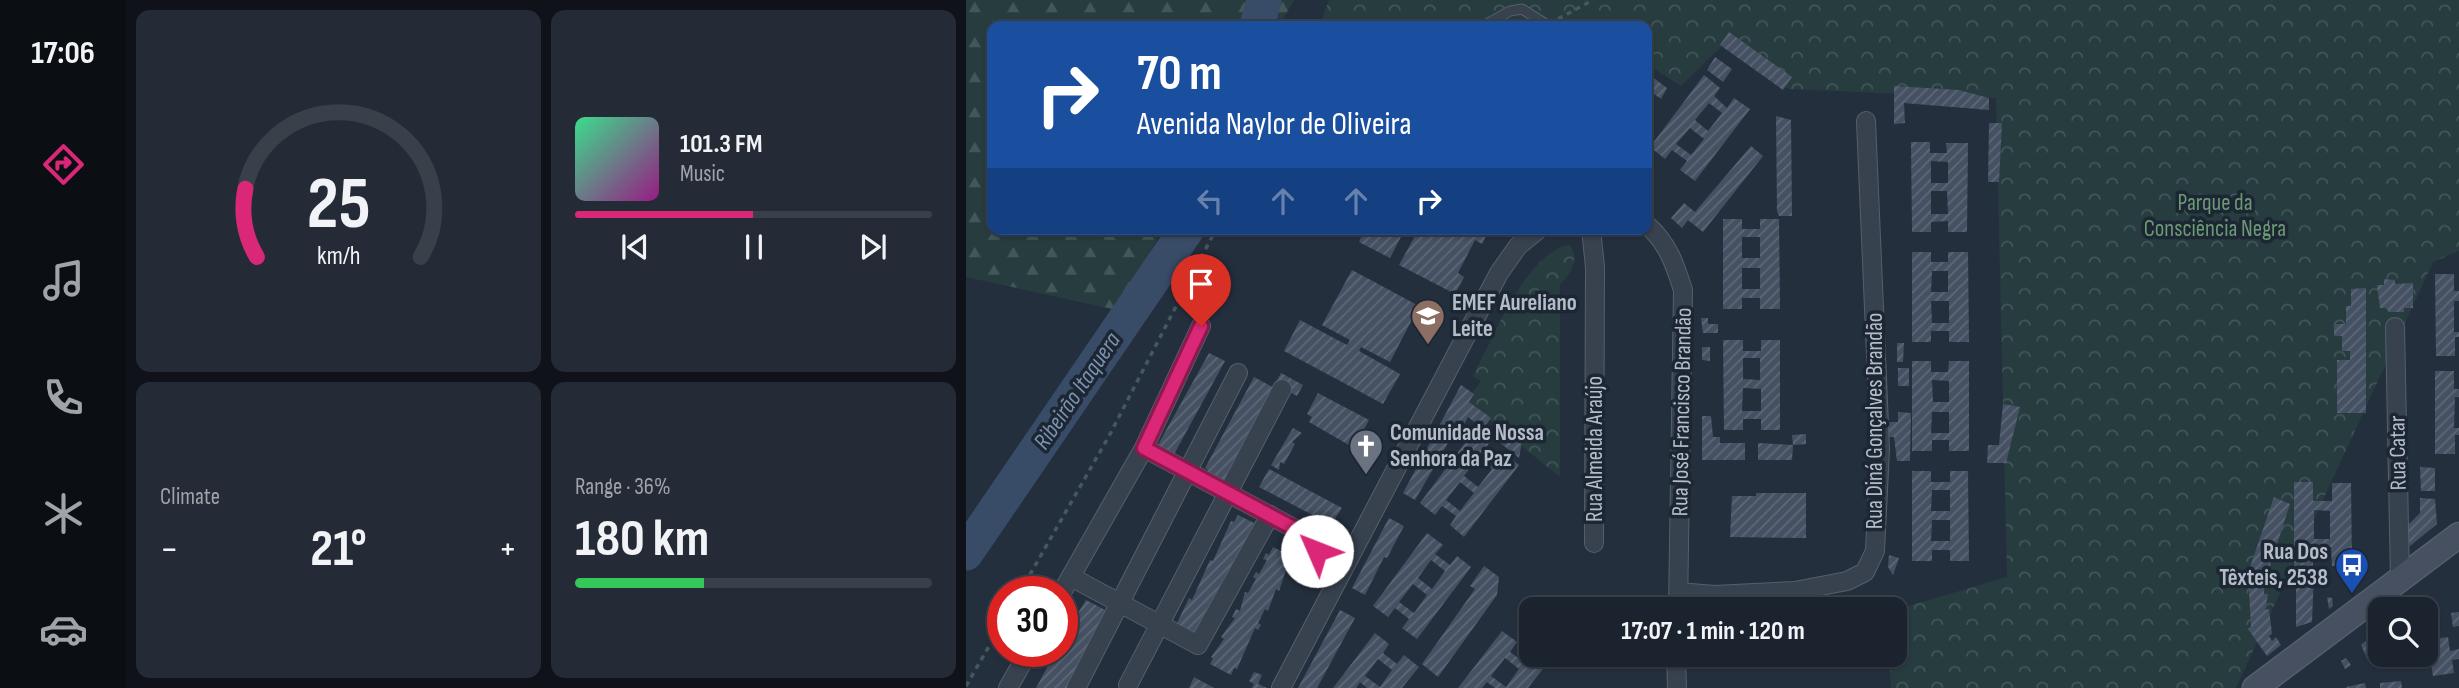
<!DOCTYPE html>
<html lang="en">
<head>
<meta charset="utf-8">
<style>
	body { margin:0; font-family:"Sofia Sans Condensed",sans-serif; background:#242b36; color:#f1f3f6; height:100vh; display:flex; flex-direction:column; font-size:26px; white-space:nowrap }
	* { box-sizing:border-box; margin:0 }
	p { font-size:23px; color:#a0a4aa }
	.icon { flex:none; width:38px; height:38px; fill:none; stroke:currentColor; stroke-width:2; stroke-linecap:round; stroke-linejoin:round }
	.map { position:relative; flex:1; overflow:hidden }
	.panel { display:flex; flex-direction:column; gap:10px; padding:10px; background:#0f1319; width:840px }
	.panel>* { flex:none }
	.banner { position:absolute; left:21px; top:21px; width:665px; height:214px; border-radius:14px; box-shadow:0 2px 5px #0004,0 0 0 2px #39404a; background:#1a4fa0; color:#fff; overflow:hidden }
	.controls { position:absolute; left:1402px; top:597px; display:grid; gap:14px }
	.controls a { display:grid; place-items:center; width:70px; height:70px; border-radius:14px; background:#1b232e; box-shadow:0 2px 5px #0004,0 0 0 2px #39404a; font-size:35px }
	.speed { position:absolute; left:21px; top:576px; display:flex; gap:14px; font-size:35px; font-weight:700; text-align:center }
	.speed>* { display:grid; place-content:center; width:91px; height:91px; border-radius:50%; background:#1b232e; box-shadow:0 2px 5px #0004,0 0 0 2px #39404a; line-height:1 }
	.speed .limit { border:10px solid #d22; background:#fff; color:#111 }
	.pin { position:absolute; display:grid; place-items:center; width:60px; height:60px; color:#fff; margin:-72px -30px; border-radius:50% 50% 50% 0; rotate:-45deg; box-shadow:0 0 7px #0007 }
	.pin .icon { rotate:45deg }
	.me { position:absolute; width:77px; margin:-38px; rotate:314deg; stroke-linejoin:round; filter:drop-shadow(0 0 5px #0008) }
	.turn { display:flex; align-items:center; gap:24px; height:147px; padding:0 35px; font-size:32px }
	.turn .icon { width:91px; height:91px; stroke-width:2.5 }
	.turn b { display:block; font-size:49px; line-height:60px }
	.lanes { display:flex; align-items:center; height:66px; padding:0 35px; background:#0003; justify-content:center; gap:35px; direction:ltr }
	.lanes .off { opacity:.35 }
	.big { font-size:52px; font-weight:700; line-height:1.1 }
	.panel .card { flex:1; display:flex; flex-direction:column; justify-content:center; gap:10px; min-width:0; padding:0 24px; border-radius:14px; background:#242b36 }
	.panel .dial { align-items:center; gap:0 }
	.dial svg { height:182px; overflow:visible; fill:none; stroke:#39404a; stroke-width:7; stroke-linecap:round; text-anchor:middle }
	.dial text { fill:#f1f3f6; stroke:none }
	.song { display:flex; align-items:center; gap:21px }
	.cover { width:84px; height:84px; border-radius:10px; background:linear-gradient(135deg,hsl(150 70% 55%),hsl(310 70% 35%)) }
	.played { height:7px; border-radius:4px; background:linear-gradient(90deg,#db2777 50%,#39404a 50%) }
	.keys { display:flex; justify-content:space-around; direction:ltr }
	.heat { display:flex; justify-content:space-between; align-items:center; font-size:38px; direction:ltr }
	.charge { height:10px; border-radius:5px; background:linear-gradient(90deg,#34c759 36%,#39404a 0) }
	.panel .tiles { flex:1; display:grid; gap:10px; grid-template-columns:repeat(2,1fr) }
	.trip { position:absolute; left:553px; top:597px; width:388px; height:70px; border-radius:14px; background:#1b232e; box-shadow:0 2px 5px #0004,0 0 0 2px #39404a; font-weight:700; line-height:70px; text-align:center }
	main { display:flex; flex:1; min-height:0 }
	.tabs { display:flex; flex-direction:column; width:126px; justify-content:space-around; align-items:center; background:#0b0e12; color:#a0a4aa }
	.tabs .icon { width:49px; height:49px }
	.tabs .selected { color:#db2777 }
	.tabs b { font-size:32px; color:#f1f3f6 }
	.map>svg:first-child { display:block }
	.forest { fill:url(#forest-firs) }
	.park { fill:url(#park-crowns) }
	.lines { fill:none; stroke-linecap:round; stroke-linejoin:round }
	.river { stroke:#394c67; stroke-width:35 }
	.building { fill:url(#building-hatch); fill-rule:evenodd }
	.lane-casing { stroke:#565f6c; stroke-width:11 }
	.street-casing { stroke:#565f6c; stroke-width:20 }
	.secondary-casing { stroke:#565f6c; stroke-width:27 }
	.path { stroke:#44595c; stroke-width:3.5; stroke-dasharray:5 5; stroke-linecap:butt }
	.lane { stroke:#38414e; stroke-width:9 }
	.street { stroke:#38414e; stroke-width:18 }
	.secondary { stroke:#465061; stroke-width:24 }
	.route-casing { stroke:#8e194d; stroke-width:18 }
	.route { stroke:#db2777; stroke-width:12 }
	.labels { text-anchor:middle; dominant-baseline:central; stroke-width:7; stroke-linejoin:round; paint-order:stroke }
	.park-label { font-size:23px; fill:#6b9a76; stroke:#1d2633 }
	.poi-label { font-size:23px; font-weight:bold; fill:#b4bcc9; stroke:#1d2633; text-anchor:start }
	.street-label { font-size:23px; fill:#b4bcc9; stroke:#1d2633 }
	.water-label { font-size:24px; font-style:italic; fill:#7c92b1; stroke:#1d2633 }
</style>
</head>
<body>
<main>
<nav class="tabs">
<b>17:06</b>
<svg class="icon selected" aria-label="directions" viewBox="0 0 24 24"><path d="M12 3l9 9-9 9-9-9zM9 14v-3h6M13 9l2 2-2 2"/></svg>
<svg class="icon" aria-label="music" viewBox="0 0 24 24"><path d="M9 18V5l10-2v13"/><circle cx="6" cy="18" r="3"/><circle cx="16" cy="16" r="3"/></svg>
<svg class="icon" aria-label="phone" viewBox="0 0 24 24"><path d="M5 4h4l2 5-3 2q2 4 5 5l2-3 5 2v4C11 20 4 13 5 4z"/></svg>
<svg class="icon" aria-label="climate" viewBox="0 0 24 24"><path d="M12 3v18M4 7l16 10M4 17L20 7"/></svg>
<svg class="icon" aria-label="car" viewBox="0 0 24 24"><path d="M5 17H2v-5l4-1 3-4h7l3 4 3 1v5h-3M9 17h6M6 11h13"/><circle cx="7" cy="17" r="2"/><circle cx="17" cy="17" r="2"/></svg>
</nav>
<section class="panel">
<div class="tiles">
<div class="card dial"><svg viewBox="0 0 100 80">
<path d="M14 69A42 42 0 1 1 86 69"/>
<path d="M14 69A42 42 0 0 1 9 39" stroke="#db2777"/>
<text x="50" y="56" font-size="32" font-weight="700">25</text>
<text x="50" y="72" font-size="11">km/h</text>
</svg></div>
<div class="card">
<div class="song"><i class="cover"></i><div><b>101.3 FM</b><p>Music</p></div></div>
<div class="played"></div>
<div class="keys"><svg class="icon" aria-label="previous" viewBox="0 0 24 24"><path d="M18 5L8 12l10 7zM5 5v14"/></svg><svg class="icon" aria-label="pause" viewBox="0 0 24 24"><path d="M8 5v14M16 5v14"/></svg><svg class="icon" aria-label="next" viewBox="0 0 24 24"><path d="M6 5l10 7-10 7zM19 5v14"/></svg></div>
</div>
<div class="card"><p>Climate</p>
<div class="heat"><a>−</a><b class="big">21°</b><a>+</a></div>
</div>
<div class="card"><p>Range · 36%</p><b class="big">180 km</b><div class="charge"></div></div>
</div>
</section>
<div class="map">
<svg width="1493" height="688" viewBox="0 0 1493 688">
	<defs>
		<pattern id="forest-firs" width="22" height="20" patternUnits="userSpaceOnUse" patternTransform="scale(1.75)"><rect width="22" height="20" fill="#263c3f"/><path d="M5 1l3.5 6h-7zM16 11l3.5 6h-7z" fill="#435659"/></pattern>
		<pattern id="park-crowns" width="20" height="18" patternUnits="userSpaceOnUse" patternTransform="scale(1.75)"><rect width="20" height="18" fill="#263c3f"/><path d="M2 6a3 3 0 1 1 6 0M12 15a3 3 0 1 1 6 0" fill="none" stroke="#435659"/></pattern>
		<pattern id="building-hatch" width="6" height="6" patternUnits="userSpaceOnUse" patternTransform="scale(1.75)"><rect width="6" height="6" fill="#455162"/><path d="M-1 1l2-2M0 6l6-6M5 7l2-2" fill="none" stroke="#5d6877"/></pattern>
	</defs>
	<rect width="100%" height="100%" fill="#242f3e"/>
	<path class="forest" d="M0,0H328L313,26H26V229H197L151,310L0,277Z"/>
	<g class="park">
		<path d="M363,0H1493V251L1467,262L1270,688H925L923,655L929,654V610L1041,577L1030,98L823,89L756,46L715,86L681,64V26H353Z"/>
		<path d="M604,245C614,261 605,272 594,285V477L500,401L515,381L507,376C526,341 561,250 604,245Z"/>
	</g>
	<g class="lines">
		<g class="river">
			<path d="M291,26L298,0"/>
			<path d="M0,553L221,229"/>
		</g>
	</g>
	<g class="building">
		<path d="M763,32L826,77L817,90L754,45Z"/>
		<path d="M749,57L766,69L757,82L741,70Z"/>
		<path d="M681,73L701,88L695,99L681,89Z"/>
		<path d="M738,75L754,88L748,96L761,108L768,98L784,109L729,181L714,170L721,161L706,150L699,159L684,147ZM743,103L756,113L742,131L729,120ZM724,128L738,139L725,155L710,144Z"/>
		<path d="M928,86L993,90L1023,98V110L938,103L939,123L928,124Z"/>
		<path d="M810,116L825,120L826,216H813L811,211Z"/>
		<path d="M1023,123H1036L1033,182H1022Z"/>
		<path d="M945,142H964V153H981L980,143H1002L1001,232H982V221L965,222V232H946ZM965,161L982,162V183H965ZM965,191H981L982,214H965Z"/>
		<path d="M785,146L797,156L737,232L722,220L716,228L705,218L718,203L729,212Z"/>
		<path d="M757,219H776V229H794V219H813L814,309H794V298H776V309H757ZM776,237H794V258H776ZM776,268H794V289H776Z"/>
		<path d="M399,229H524L516,244L509,240L492,273L498,277L489,294L433,265L449,236L438,231L424,258L393,242Z"/>
		<path d="M946,252H965V262H982V252H1002L1003,342H983V331H965V342H946ZM966,271H982V292H965ZM965,301H983V323H966Z"/>
		<path d="M386,270L453,306L424,362L395,347L393,351L434,374L417,404L318,351L334,320L381,345L384,340L356,325Z"/>
		<path d="M1469,274H1488V291H1493V301H1488V332H1493V337H1489V356H1470Z"/>
		<path d="M1418,279L1429,280V284L1447,283V308H1438V312H1422V308H1414L1411,285H1418Z"/>
		<path d="M1400,288V413H1371V360H1384V351H1376V336H1368V324H1380V306H1385V289Z"/>
		<path d="M735,318H742V324H752V333H737Z"/>
		<path d="M757,340H777V351H795V340H814V430H795V419H777V430H758ZM777,358H794V380L777,379ZM777,388L795,389V411H776Z"/>
		<path d="M931,343H938L937,362H931Z"/>
		<path d="M736,347H744V361L736,360Z"/>
		<path d="M243,353L259,361L206,458L189,450Z"/>
		<path d="M946,361H965V372H982L983,361H1003V451H983V440H966V451H946ZM966,380L983,381V402H967ZM966,412H983V433H965Z"/>
		<rect x="932" y="368" width="11" height="18"/>
		<path d="M1469,371H1488V389H1493V397H1489L1488,428H1493V435H1489V454H1469Z"/>
		<path d="M315,373L337,385L331,396L309,384Z"/>
		<path d="M288,377L312,390L260,487L239,476L242,470L239,468Z"/>
		<path d="M495,385L508,394L503,402L525,418L517,429L502,417L496,428L492,426L449,500L437,493Z"/>
		<path d="M352,393L403,420L388,448L343,422L346,417L341,414Z"/>
		<path d="M1037,404L1054,407L1040,463H1021L1022,445H1033Z"/>
		<path d="M932,412L945,413L944,461H931L928,437H922V422H932Z"/>
		<path d="M736,416H745L747,437H754V443H779V460H736Z"/>
		<path d="M529,427L557,436L553,458L527,437Z"/>
		<path d="M327,428L336,433L326,442L329,444L318,464L314,462L313,470L305,465Z"/>
		<path d="M508,431L523,443L517,452L531,463L538,454L553,465L498,537L484,525L490,516L476,506L469,515L454,503ZM512,458L526,469L512,487L498,476ZM494,482L508,493L494,511L480,500Z"/>
		<path d="M840,434V444L827,445L826,435Z"/>
		<path d="M792,443L827,445L826,460H792Z"/>
		<path d="M1454,467L1469,468V491H1455Z"/>
		<path d="M303,469L376,508L360,532L352,528L356,520L293,487Z"/>
		<path d="M946,471H965V482H984V471H1002L1003,561H984V550H966V561H946ZM966,490H984V511H965ZM966,520H984V541H965Z"/>
		<path d="M1328,482H1347V501H1366V483H1385L1386,566H1366L1365,547H1347V567H1328ZM1348,510L1364,511V539H1348Z"/>
		<path d="M790,493H840V538L764,537L766,496H790Z"/>
		<path d="M1308,497L1324,504L1303,569L1302,588L1298,589V594H1302L1299,610L1303,609L1306,634L1303,636L1306,641L1310,637L1315,645L1301,656L1282,629L1285,627L1282,573Z"/>
		<path d="M1454,498L1469,499L1471,524L1444,546L1440,527L1454,513Z"/>
		<path d="M272,515L292,525L236,637L210,625L223,598L226,600L244,560L247,561L265,521L268,522Z"/>
		<path d="M423,518L438,526L421,558L418,557L399,595L386,588Z"/>
		<path d="M461,533L477,545L469,554L484,565L491,556L505,567L451,639L436,628L443,619L429,608L422,617L407,606ZM465,560L479,571L466,589L452,578ZM447,584L461,595L448,613L433,602Z"/>
		<path d="M307,547L327,557L323,565L326,566L323,572L320,570L313,591L310,589L302,611L299,609L292,623L295,625L292,630L289,628L271,669L268,668L265,675L244,664L247,658L245,657L258,639L255,637L269,618L266,617L270,609L274,611L279,592L282,593L290,579L287,577L290,572L293,574L301,560L297,559L300,553L303,555Z"/>
		<path d="M923,555L933,558L927,575L922,567Z"/>
		<path d="M518,566L533,577L531,595L472,677L456,664L509,589L504,586Z"/>
		<path d="M1348,571L1346,622L1330,627V572Z"/>
		<path d="M343,574L349,576L345,586L338,583Z"/>
		<path d="M1361,597L1366,598L1367,606L1363,609Z"/>
		<path d="M120,600L141,611L103,688H70L90,651H96V639Z"/>
		<path d="M374,610L389,618L351,688H332Z"/>
		<path d="M1493,612V626L1487,627L1485,613Z"/>
		<path d="M536,631L551,642L544,652L558,662L566,654L580,665L562,688H529L521,682L516,688H492ZM539,658L553,669L540,687L525,676Z"/>
		<path d="M409,633L423,644L417,653L431,664L438,655L453,667L436,688H401L394,682L390,688H367ZM412,659L426,670L414,687L399,676Z"/>
		<path d="M1482,637L1484,651L1493,649V659L1486,660L1488,673L1467,676L1461,640Z"/>
		<path d="M1401,640L1409,657L1402,661L1395,645Z"/>
		<path d="M1380,658L1385,665L1379,669L1375,661Z"/>
		<path d="M288,672L296,675L292,684L301,688H286L288,684L283,681Z"/>
		<path d="M228,677L248,688H223Z"/>
		<path d="M1435,681L1436,688H1414V683Z"/>
		<path d="M1399,683L1400,688H1381L1380,687Z"/>
	</g>
	<g class="lines">
		<g class="lane-casing">
			<path id="lane" d="M517,26L544,11L556,9L583,26"/>
		</g>
		<g class="street-casing">
			<g id="street">
				<path d="M681,225C702,243 709,265 717,290L712,609"/>
				<path d="M625,229L629,267L628,543"/>
				<path d="M1429,327L1434,579"/>
				<path d="M178,448L348,539L352,562L372,579"/>
				<path d="M105,577L232,645L304,515"/>
				<path d="M96,592L178,448L235,326"/>
				<path d="M713,592L748,595L829,591L881,581L899,572L909,551L914,449L900,121"/>
				<path d="M710,654L711,688"/>
				<path d="M162,685L316,389"/>
				<path d="M42,688L63,651"/>
				<path d="M110,688L272,373"/>
				<path d="M315,688L533,273L552,246L573,229"/>
			</g>
		</g>
		<g class="secondary-casing">
			<path id="secondary" d="M1289,688L1493,535"/>
		</g>
		<g class="path">
			<path d="M592,19L627,0"/>
			<path d="M54,592L143,436L250,229"/>
			<path d="M0,686L37,622"/>
		</g>
		<use href="#lane" class="lane"/>
		<use href="#street" class="street"/>
		<use href="#secondary" class="secondary"/>
	</g>
	<g class="lines">
		<g class="route-casing">
			<path id="route" d="M235,326L178,448L348,539L351,551"/>
		</g>
		<use href="#route" class="route"/>
	</g>
	<defs>
		<g id="school-pin" transform="scale(1.75)"><path d="M0 17L-7.5 6A9.5 9.5 0 1 1 7.5 6Z" fill="#8d6e63" stroke="#1d2633"/><path d="M0-5L7-2L0 1L-7-2ZM-4 1L0 2.5L4 1V4Q0 6-4 4Z" fill="#fff"/></g>
		<g id="church-pin" transform="scale(1.75)"><path d="M0 17L-7.5 6A9.5 9.5 0 1 1 7.5 6Z" fill="#6b7280" stroke="#1d2633"/><path d="M-1.2-6h2.4v3.5h3.3v2.4h-3.3V6h-2.4V-.1h-3.3v-2.4h3.3Z" fill="#fff"/></g>
		<g id="bus-pin" transform="scale(1.75)"><path d="M0 17L-7.5 6A9.5 9.5 0 1 1 7.5 6Z" fill="#1a4fb4" stroke="#1d2633"/><path d="M-5-6H5V4H4V6H2V4H-2V6H-4V4H-5ZM-3.5-4V0h7V-4ZM-3.5 1.2v1.5H-2V1.2ZM2 1.2v1.5H3.5V1.2Z" fill="#fff"/></g>
	</defs>
	<g fill-rule="evenodd">
		<use href="#school-pin" x="462" y="316"/>
		<use href="#church-pin" x="400" y="446"/>
		<use href="#bus-pin" x="1386" y="565"/>
	</g>
	<g class="labels">
		<g class="park-label">
			<text x="1249" y="203">Parque da<tspan x="1249" dy="26">Consciência Negra</tspan></text>
		</g>
		<g class="poi-label">
			<text x="486" y="303">EMEF Aureliano<tspan x="486" dy="26">Leite</tspan></text>
			<text x="424" y="433">Comunidade Nossa<tspan x="424" dy="26">Senhora da Paz</tspan></text>
			<text x="1362" y="552" text-anchor="end">Rua Dos<tspan x="1362" dy="26">Têxteis, 2538</tspan></text>
		</g>
		<g class="street-label">
			<text transform="translate(716 412) rotate(-89)">Rua José Francisco Brandão</text>
			<text transform="translate(909 421) rotate(-90)">Rua Diná Gonçalves Brandão</text>
			<text transform="translate(629 449) rotate(-90)">Rua Almeida Araújo</text>
			<text transform="translate(1432 453) rotate(-91)">Rua Catar</text>
		</g>
		<g class="water-label">
			<text transform="translate(111 391) rotate(-56)">Ribeirão Itaquera</text>
		</g>
	</g>
</svg>
<div class="controls">
<a><svg class="icon" aria-label="search" viewBox="0 0 24 24"><circle cx="10" cy="10" r="6"/><path d="M15 15l6 6"/></svg></a>
</div>
<div class="speed"><div class="limit">30</div></div>
<div class="pin" style="left:235px;top:326px;background:#d93025"><svg class="icon" aria-label="arrive" viewBox="0 0 24 24"><path d="M6 21V4h12l-3 4 3 4H6"/></svg></div>
<svg class="me" style="left:351px;top:551px" viewBox="-20 -20 40 40"><circle r="19" fill="#fff"/><path d="M0-13L10 11 0 6-10 11z" fill="#db2777"/></svg>
<div class="trip">17:07 · 1 min · 120 m</div>
<div class="banner">
<div class="turn"><svg class="icon" aria-label="right" viewBox="0 0 24 24"><path d="M7 20v-9h11M14 6l5 5-5 5"/></svg><div><b>70 m</b>Avenida Naylor de Oliveira</div></div>
<div class="lanes"><svg class="icon off" aria-label="left" viewBox="0 0 24 24"><path d="M17 20v-9H6M10 6l-5 5 5 5"/></svg><svg class="icon off" aria-label="ahead" viewBox="0 0 24 24"><path d="M12 20V5M6 11l6-6 6 6"/></svg><svg class="icon off" aria-label="ahead" viewBox="0 0 24 24"><path d="M12 20V5M6 11l6-6 6 6"/></svg><svg class="icon" aria-label="right" viewBox="0 0 24 24"><path d="M7 20v-9h11M14 6l5 5-5 5"/></svg></div>
</div>
</div>
</main>
</body>
</html>
